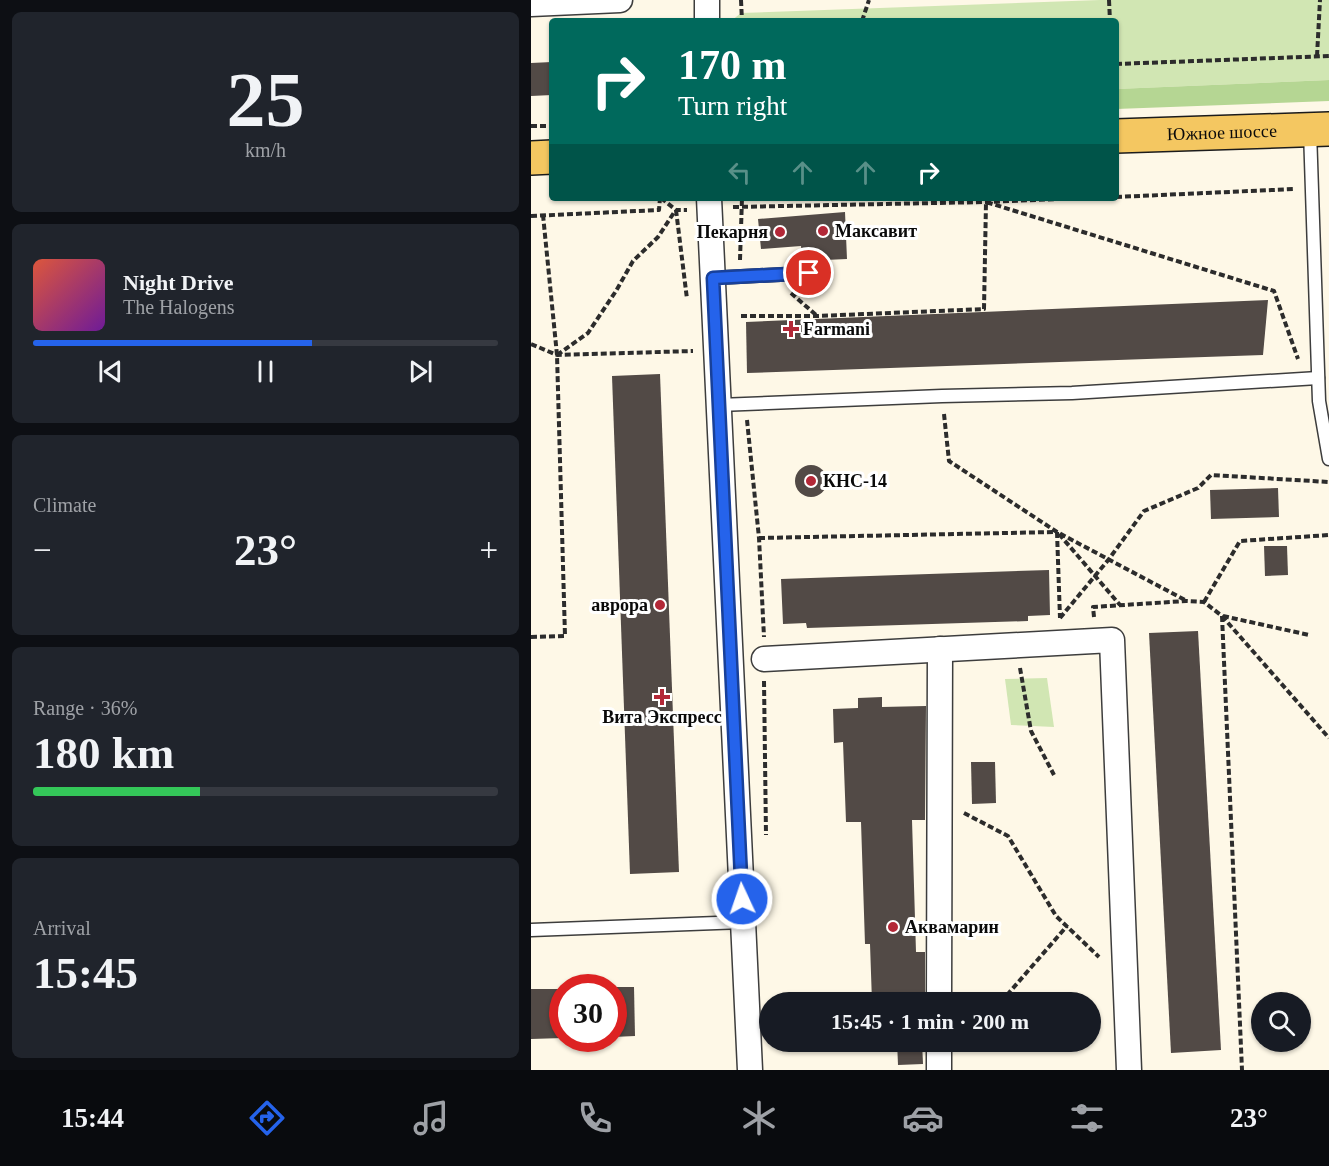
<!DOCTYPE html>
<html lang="en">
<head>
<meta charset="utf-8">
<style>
	body { margin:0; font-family:"Times New Roman",serif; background:#20242c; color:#f1f3f6; height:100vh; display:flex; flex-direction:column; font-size:22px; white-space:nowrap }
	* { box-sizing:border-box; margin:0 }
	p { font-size:20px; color:#9ea1a6 }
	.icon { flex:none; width:33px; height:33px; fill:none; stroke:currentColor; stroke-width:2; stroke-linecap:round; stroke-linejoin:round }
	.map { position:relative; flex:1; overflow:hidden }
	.details { display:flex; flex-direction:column; gap:12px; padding:12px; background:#0d0f14; width:531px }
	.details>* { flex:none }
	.top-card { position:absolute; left:18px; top:18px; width:570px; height:183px; border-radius:6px; box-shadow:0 2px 4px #0004; background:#00695c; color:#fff; overflow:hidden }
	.buttons { position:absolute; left:720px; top:992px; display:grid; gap:12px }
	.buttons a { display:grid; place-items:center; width:60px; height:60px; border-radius:50%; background:#171b24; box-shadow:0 2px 4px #0004; font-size:30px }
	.speed { position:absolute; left:18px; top:974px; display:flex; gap:12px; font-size:30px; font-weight:700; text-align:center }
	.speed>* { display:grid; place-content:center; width:78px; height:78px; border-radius:50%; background:#171b24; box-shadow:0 2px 4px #0004; line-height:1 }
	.speed .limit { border:9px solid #d22; background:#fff; color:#111 }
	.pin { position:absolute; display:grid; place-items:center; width:51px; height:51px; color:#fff; margin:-26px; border:3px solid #fff; border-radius:50%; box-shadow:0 2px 6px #0007 }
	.me { position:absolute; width:66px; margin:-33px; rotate:357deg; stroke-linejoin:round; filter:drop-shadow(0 0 4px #0008) }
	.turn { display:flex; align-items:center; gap:21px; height:126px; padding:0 30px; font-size:27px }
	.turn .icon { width:78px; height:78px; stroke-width:2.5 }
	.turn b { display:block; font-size:42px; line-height:51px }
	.lanes { display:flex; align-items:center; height:57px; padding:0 30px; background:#0003; justify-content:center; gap:30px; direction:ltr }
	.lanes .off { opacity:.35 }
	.big { font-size:45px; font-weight:800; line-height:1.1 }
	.details .card { flex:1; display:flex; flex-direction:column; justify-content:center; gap:9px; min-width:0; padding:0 21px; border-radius:9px; background:#20242c }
	.details .dial { align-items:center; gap:0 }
	.dial b { font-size:78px; line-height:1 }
	.song { display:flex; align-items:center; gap:18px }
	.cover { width:72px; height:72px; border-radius:9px; background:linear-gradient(135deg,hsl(10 70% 55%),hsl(280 70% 35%)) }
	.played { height:6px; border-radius:3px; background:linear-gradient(90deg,#2563eb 60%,#363941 60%) }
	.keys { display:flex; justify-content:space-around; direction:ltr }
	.heat { display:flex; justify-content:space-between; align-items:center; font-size:33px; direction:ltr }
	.charge { height:9px; border-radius:4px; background:linear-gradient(90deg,#34c759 36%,#363941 0) }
	.trip { position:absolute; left:228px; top:992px; width:342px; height:60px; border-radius:30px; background:#171b24; box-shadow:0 2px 4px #0004; font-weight:800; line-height:60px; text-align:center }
	.dock { display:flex; height:96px; justify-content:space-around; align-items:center; background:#090b0e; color:#9ea1a6 }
	.dock .icon { width:42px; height:42px }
	.dock .active { color:#2563eb }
	.dock b { font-size:27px; color:#f1f3f6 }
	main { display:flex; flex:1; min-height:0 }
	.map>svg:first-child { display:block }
	.green { fill:#d1e6b3 }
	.forest { fill:#b5d693 }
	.building { fill:#524a46 }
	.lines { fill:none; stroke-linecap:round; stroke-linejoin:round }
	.service-casing { stroke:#3d3d3d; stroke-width:15 }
	.minor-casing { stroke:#3d3d3d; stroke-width:27 }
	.primary-casing { stroke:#1b1b1b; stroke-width:36 }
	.path { stroke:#2c2c2c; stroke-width:4; stroke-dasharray:6 3; stroke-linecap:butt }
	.service { stroke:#fff; stroke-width:12 }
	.minor { stroke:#fff; stroke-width:24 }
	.primary { stroke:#f4c761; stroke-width:33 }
	.route-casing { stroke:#184099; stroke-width:15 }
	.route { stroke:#2563eb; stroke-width:10 }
	.poi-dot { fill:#b32837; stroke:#fff; stroke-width:2 }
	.labels { text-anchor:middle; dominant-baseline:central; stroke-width:6; stroke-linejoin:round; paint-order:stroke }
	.street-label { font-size:18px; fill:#0a0a0a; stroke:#fff }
	.poi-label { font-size:18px; font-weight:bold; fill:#0a0a0a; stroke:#fff; text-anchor:start }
</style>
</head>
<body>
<main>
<section class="details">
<div class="card dial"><b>25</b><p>km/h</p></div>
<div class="card">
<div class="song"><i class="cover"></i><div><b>Night Drive</b><p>The Halogens</p></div></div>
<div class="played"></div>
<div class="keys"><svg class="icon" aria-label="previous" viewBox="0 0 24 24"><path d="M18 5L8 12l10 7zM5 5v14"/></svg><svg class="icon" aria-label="pause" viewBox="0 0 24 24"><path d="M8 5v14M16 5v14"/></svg><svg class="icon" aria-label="next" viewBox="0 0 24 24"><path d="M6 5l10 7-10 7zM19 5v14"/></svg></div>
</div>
<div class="card"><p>Climate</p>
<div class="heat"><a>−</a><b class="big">23°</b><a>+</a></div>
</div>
<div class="card"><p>Range · 36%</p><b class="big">180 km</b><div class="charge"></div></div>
<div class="card"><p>Arrival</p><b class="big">15:45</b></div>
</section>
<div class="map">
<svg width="798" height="1070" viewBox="0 0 798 1070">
	<rect width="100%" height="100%" fill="#fef8e7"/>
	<g class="green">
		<path d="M569,0H798V80L585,89V21H200L210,13Z"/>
		<path d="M516,678L523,727L480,725L474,679Z"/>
	</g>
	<path class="forest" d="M798,80V101L585,109V89Z"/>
	<g class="building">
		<path d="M21,62V95L0,96V63Z"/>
		<path d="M314,212L316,259L272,261L270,246L230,249L227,219Z"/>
		<path d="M737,300L732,355L216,373L215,322Z"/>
		<path d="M129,374L148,872L99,874L81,376Z"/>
		<circle cx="280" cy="481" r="16"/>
		<path d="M747,488L748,517L680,519L679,490Z"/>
		<path d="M733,546H756L757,575L734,576Z"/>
		<path d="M518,570L519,615L497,616V621L276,628L275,623L252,624L250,579Z"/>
		<path d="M667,631L690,1050L640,1053L618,633Z"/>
		<path d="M351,697V707L395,706L394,820H381L385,952H394V1001L390,1002H341L339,944H334L330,822H315L312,742L303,743L302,709L327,708V698Z"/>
		<path d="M440,762H464L465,803L441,804Z"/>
		<path d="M82,987H103L104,1036L82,1037Z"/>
		<path d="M0,989H32V1038L0,1039Z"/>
		<path d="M366,1041H391L392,1064L367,1065Z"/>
	</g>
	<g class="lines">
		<g class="service-casing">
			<g id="service">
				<path d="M779,131L788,401L798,459"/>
				<path d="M182,278L278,273"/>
				<path d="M188,405L411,396L541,393L787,378"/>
				<path d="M0,930L212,922"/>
			</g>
		</g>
		<g class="minor-casing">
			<g id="minor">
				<path d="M0,4L89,0"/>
				<path d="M176,21V0"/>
				<path d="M178,198L219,1070"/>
				<path d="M233,659L581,640L598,1070"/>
				<path d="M408,1002L409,649"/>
				<path d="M408,1070V1041"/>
			</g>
		</g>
		<g class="primary-casing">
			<g id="primary">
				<path id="s1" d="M585,136L798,129"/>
				<path d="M0,158L21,157"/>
			</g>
		</g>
		<g class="path">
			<path d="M210,0L211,21"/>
			<path d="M578,0L579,21"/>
			<path d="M331,21L338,0"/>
			<path d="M786,56L789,0"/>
			<path d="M585,64L798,56"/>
			<path d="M0,126H21"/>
			<path d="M585,197L764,189"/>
			<path d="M130,198L145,210H156"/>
			<path d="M202,207L455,202L552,198"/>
			<path d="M145,210L156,299"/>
			<path d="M0,216L128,210L129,198"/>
			<path d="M209,260L211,198"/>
			<path d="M260,293L285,315"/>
			<path d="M210,316H286L453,309L455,202L743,291L767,359"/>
			<path d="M0,344L26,355L162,351"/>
			<path d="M26,355L57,333L85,291L102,261L127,237L144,211"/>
			<path d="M413,414L418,461L526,532L654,600"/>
			<path d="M216,420L228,538L233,637"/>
			<path d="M526,532L529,618"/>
			<path d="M528,534L589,605"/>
			<path d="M228,538L524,532"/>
			<path d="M673,602L709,541L798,535"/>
			<path d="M691,616L711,1070"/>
			<path d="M692,616L778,635"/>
			<path d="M563,617L562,607L655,601L673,602L691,616L798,738"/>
			<path d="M529,618L578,559L613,511L667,488L680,475L798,482"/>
			<path d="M0,637L34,636L26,355L12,215"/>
			<path d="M489,668L500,731L523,775"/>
			<path d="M233,681L235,835"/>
			<path d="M433,813L477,836L525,916L568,957"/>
			<path d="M470,1002L536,926"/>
		</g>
		<use href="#service" class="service"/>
		<use href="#minor" class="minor"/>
		<use href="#primary" class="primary"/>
	</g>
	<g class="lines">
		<g class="route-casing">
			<path id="route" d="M211,899L182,278L278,273"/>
		</g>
		<use href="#route" class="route"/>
	</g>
	<g class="poi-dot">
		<circle cx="292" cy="231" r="6"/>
		<circle cx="249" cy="232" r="6"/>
		<path d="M257 320h6v6h6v6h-6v6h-6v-6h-6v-6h6z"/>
		<circle cx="280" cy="481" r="6"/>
		<circle cx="129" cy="605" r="6"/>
		<path d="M128 688h6v6h6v6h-6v6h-6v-6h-6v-6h6z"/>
		<circle cx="362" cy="927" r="6"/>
	</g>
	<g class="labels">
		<g class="street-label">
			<text stroke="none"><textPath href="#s1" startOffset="106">Южное шоссе</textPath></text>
		</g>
		<g class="poi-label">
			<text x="304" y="231">Максавит</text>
			<text x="237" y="232" text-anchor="end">Пекарня</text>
			<text x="272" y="329">Farmani</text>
			<text x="292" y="481">КНС-14</text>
			<text x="117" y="605" text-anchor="end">аврора</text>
			<text x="131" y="717" text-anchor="middle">Вита Экспресс</text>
			<text x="374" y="927">Аквамарин</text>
		</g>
	</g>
</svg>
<div class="buttons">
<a><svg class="icon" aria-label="search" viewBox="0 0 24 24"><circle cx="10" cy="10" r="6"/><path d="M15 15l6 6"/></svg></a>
</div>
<div class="speed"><div class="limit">30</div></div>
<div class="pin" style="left:278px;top:273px;background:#d93025"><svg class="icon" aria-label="arrive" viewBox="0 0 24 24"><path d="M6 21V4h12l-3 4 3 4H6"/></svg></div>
<svg class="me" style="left:211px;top:899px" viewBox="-20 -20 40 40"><circle r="17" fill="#2563eb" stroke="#fff" stroke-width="3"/><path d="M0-11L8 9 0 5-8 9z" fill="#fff"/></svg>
<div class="trip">15:45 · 1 min · 200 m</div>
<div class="top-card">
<div class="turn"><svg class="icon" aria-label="right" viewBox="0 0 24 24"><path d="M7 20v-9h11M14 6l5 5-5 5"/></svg><div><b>170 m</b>Turn right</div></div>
<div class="lanes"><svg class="icon off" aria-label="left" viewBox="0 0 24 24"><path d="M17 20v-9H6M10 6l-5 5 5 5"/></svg><svg class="icon off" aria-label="ahead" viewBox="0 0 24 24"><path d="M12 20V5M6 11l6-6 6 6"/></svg><svg class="icon off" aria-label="ahead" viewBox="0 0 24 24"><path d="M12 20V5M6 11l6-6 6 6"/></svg><svg class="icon" aria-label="right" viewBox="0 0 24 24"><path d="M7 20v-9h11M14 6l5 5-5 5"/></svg></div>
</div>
</div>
</main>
<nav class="dock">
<b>15:44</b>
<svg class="icon active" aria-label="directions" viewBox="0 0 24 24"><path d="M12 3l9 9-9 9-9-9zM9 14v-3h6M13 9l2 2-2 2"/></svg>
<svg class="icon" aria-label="music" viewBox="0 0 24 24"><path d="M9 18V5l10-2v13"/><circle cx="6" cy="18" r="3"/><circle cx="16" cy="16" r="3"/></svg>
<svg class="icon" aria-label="phone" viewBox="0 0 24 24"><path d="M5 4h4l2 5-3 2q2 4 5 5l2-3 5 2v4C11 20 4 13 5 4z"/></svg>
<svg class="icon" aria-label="climate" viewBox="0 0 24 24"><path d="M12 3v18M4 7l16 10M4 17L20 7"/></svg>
<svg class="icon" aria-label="car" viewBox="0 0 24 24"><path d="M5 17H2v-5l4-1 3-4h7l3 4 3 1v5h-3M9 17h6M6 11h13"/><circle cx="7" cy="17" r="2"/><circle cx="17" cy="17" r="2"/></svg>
<svg class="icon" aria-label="filters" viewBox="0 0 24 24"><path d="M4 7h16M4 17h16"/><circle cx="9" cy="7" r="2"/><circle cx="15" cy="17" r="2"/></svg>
<b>23°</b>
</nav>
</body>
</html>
